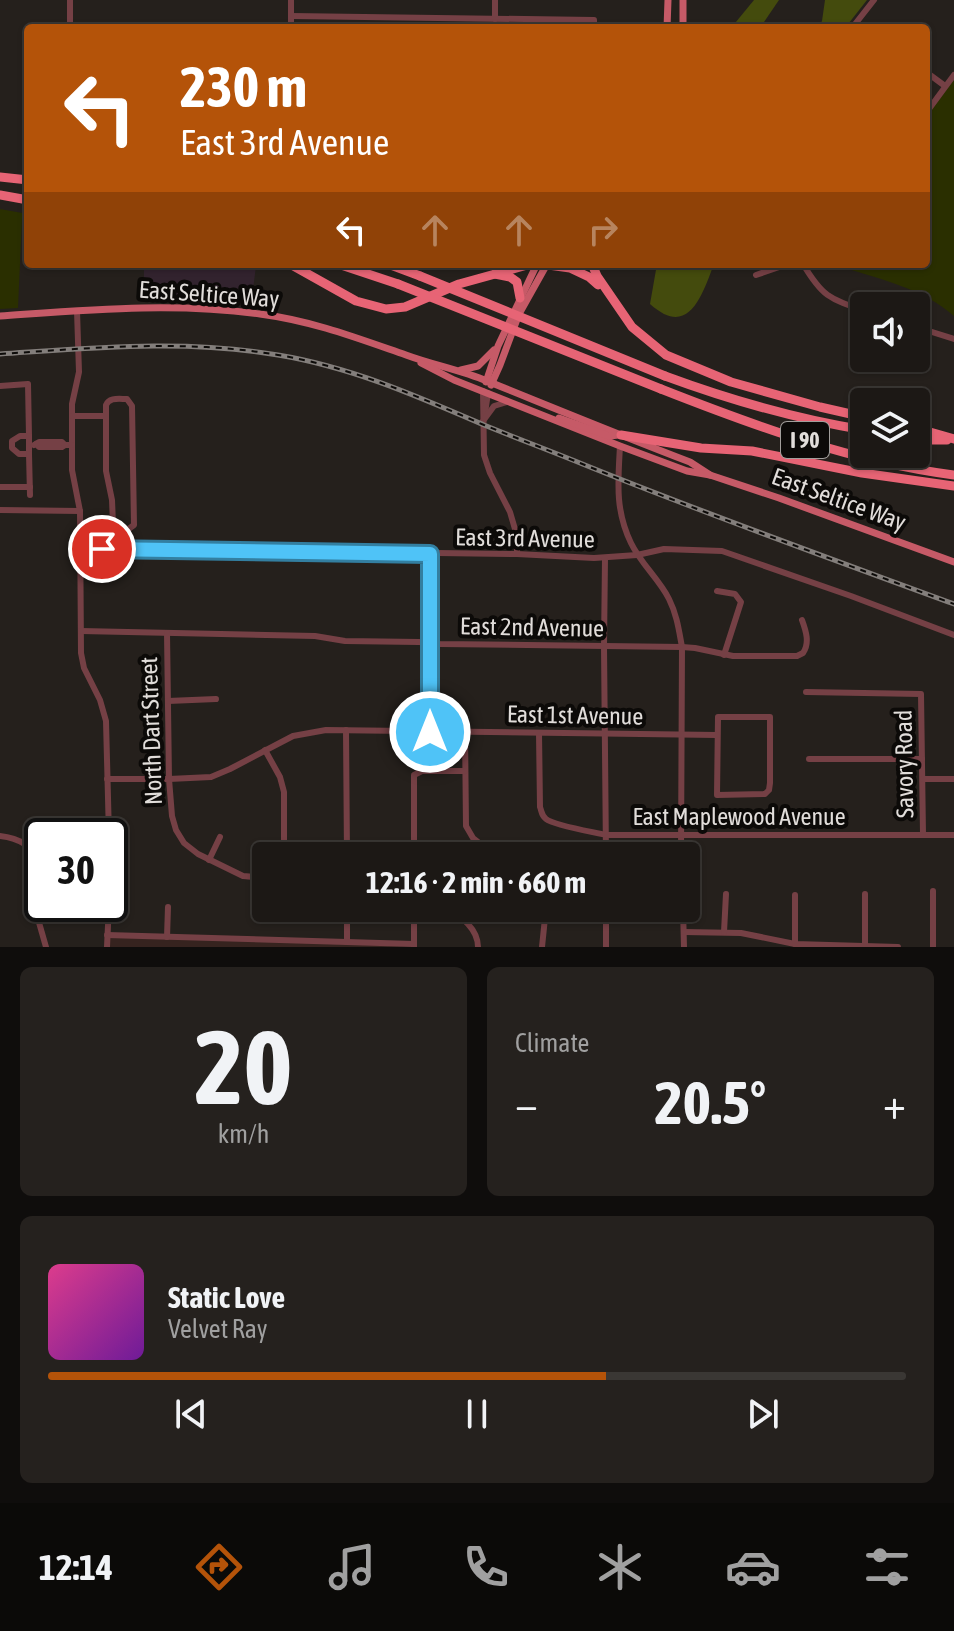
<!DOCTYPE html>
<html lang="en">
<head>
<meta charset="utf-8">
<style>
	body { margin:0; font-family:"Asap Condensed",sans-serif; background:#25211e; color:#f1f3f6; height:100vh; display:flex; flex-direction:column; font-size:30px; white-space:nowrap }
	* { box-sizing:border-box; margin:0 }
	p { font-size:26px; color:#a0a0a0 }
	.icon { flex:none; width:44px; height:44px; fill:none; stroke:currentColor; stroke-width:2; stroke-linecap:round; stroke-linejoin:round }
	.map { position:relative; height:947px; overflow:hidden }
	.sheet { display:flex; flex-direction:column; gap:20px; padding:20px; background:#0f0d0c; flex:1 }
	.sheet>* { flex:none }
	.guide { position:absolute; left:24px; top:24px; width:906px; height:244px; border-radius:8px; box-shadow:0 2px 6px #0004,0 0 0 2px #3a3734; background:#b45309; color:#fff; overflow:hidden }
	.buttons { position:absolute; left:850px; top:292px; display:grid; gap:16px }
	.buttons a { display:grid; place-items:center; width:80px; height:80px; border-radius:8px; background:#1c1815; box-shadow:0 2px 6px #0004,0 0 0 2px #3a3734; font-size:40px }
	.speed { position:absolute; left:24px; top:818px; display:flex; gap:16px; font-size:40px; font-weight:700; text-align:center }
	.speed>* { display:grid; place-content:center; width:104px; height:104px; border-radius:50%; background:#1c1815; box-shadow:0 2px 6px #0004,0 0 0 2px #3a3734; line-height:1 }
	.speed .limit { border:4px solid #111; border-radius:12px; background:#fff; color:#111 }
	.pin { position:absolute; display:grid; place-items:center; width:68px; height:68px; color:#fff; margin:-34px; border:4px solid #fff; border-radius:50%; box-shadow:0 2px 8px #0007 }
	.me { position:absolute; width:88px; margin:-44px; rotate:0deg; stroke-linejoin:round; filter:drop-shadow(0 0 6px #0008) }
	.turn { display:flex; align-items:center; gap:28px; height:168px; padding:0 24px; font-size:36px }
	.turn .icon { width:104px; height:104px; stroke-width:2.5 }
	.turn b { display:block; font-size:56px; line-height:68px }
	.lanes { display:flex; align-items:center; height:76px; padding:0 24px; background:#0003; justify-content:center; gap:40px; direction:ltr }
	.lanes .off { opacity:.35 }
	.big { font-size:60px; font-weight:700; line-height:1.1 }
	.sheet .tile { flex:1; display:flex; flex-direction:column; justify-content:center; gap:12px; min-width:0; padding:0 28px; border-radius:12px; background:#25211e }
	.sheet .dial { align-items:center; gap:0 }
	.dial b { font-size:104px; line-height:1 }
	.song { display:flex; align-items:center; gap:24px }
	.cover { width:96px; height:96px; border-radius:12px; background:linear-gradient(135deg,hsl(330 70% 55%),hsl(280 70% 35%)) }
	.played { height:8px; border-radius:4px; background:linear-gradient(90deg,#b45309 65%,#3a3734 65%) }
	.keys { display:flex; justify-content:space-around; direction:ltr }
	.heat { display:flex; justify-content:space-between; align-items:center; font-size:44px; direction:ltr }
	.sheet .tiles { flex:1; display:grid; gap:20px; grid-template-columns:1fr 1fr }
	.tile:last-child { grid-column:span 2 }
	.trip { position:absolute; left:252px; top:842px; width:448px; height:80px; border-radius:8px; background:#1c1815; box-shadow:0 2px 6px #0004,0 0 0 2px #3a3734; font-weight:700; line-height:80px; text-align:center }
	.tab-bar { display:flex; height:128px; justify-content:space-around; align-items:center; background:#0b0a08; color:#a0a0a0 }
	.tab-bar .icon { width:56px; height:56px }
	.tab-bar .selected { color:#b45309 }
	.tab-bar b { font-size:36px; color:#f1f3f6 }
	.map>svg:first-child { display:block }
	.industrial { fill:#32232e }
	.education { fill:#36231f }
	.green { fill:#2a2f00 }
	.forest { fill:#444b0d }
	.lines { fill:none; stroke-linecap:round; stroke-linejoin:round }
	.minor { stroke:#754045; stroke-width:6 }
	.major { stroke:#c65a67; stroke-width:7 }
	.highway { stroke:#e76475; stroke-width:9 }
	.rail-casing { stroke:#837e7b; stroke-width:5 }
	.rail { stroke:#0c0a08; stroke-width:2; stroke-dasharray:6; stroke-linecap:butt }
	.highway-bridge { stroke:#e76475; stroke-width:9 }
	.route-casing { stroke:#337fa1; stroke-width:20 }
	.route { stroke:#4fc3f7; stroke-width:14 }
	.labels { text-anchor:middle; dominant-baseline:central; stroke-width:8; stroke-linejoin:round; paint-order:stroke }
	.shield { fill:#0c0a08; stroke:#a19e9b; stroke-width:2 }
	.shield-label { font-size:22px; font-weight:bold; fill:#e1ddda }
	.street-label { font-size:24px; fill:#e1ddda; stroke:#0c0a08 }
</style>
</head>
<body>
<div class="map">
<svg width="954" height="947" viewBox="0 0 954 947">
	<rect width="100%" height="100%" fill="#25201c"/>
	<path class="industrial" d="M144,264H249L256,266L251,305L204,301L144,300Z"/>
	<path class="education" d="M107,935L414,947H107Z"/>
	<g class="green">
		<path d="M954,80V316C924,289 880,279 842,267L845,264H926V117Z"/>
		<path d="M0,209L28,214V219H22L18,308L0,309Z"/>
	</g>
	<g class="forest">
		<path d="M754,0H779L764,22L747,28H731Z"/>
		<path d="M825,0H867L845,28H818L822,21Z"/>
		<path d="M657,264H714C702,295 689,339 650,304Z"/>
	</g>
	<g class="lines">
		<g class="minor">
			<path d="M70,0V28"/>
			<path d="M291,16L594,20V28"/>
			<path d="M495,19V0"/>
			<path d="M291,28V0"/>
			<path d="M852,28L874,0"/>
			<path d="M926,72L945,86"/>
			<path d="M926,113L954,75"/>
			<path d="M803,264C822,296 829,299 864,310"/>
			<path d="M756,275L788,264"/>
			<path d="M77,311L79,372L72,404V470L80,511L81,653L84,668L100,700L106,721L109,836"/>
			<path d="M916,327L954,339"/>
			<path d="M0,386L28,384L29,436"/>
			<path d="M483,391L484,455L490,473L510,512L517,536V554"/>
			<path d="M485,413L488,393"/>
			<path d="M72,416H106"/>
			<path d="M483,421L494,406L507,402"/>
			<path d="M20,436H29V454H19L12,448V441Z"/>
			<path d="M36,444L39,447H62L65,445H72"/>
			<path d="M34,445L39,442H62L65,445"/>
			<path d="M620,446C618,482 615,510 631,543C641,564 659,579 669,599C677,615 679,631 682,647L681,856"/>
			<path d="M29,454L30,495"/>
			<path d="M0,487H30"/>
			<path d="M0,510L80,511"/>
			<path d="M123,533L117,530L113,524L112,500L106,471V405C109,397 119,399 127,399L132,406L134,525L123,533V549"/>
			<path d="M80,548L517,554L594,558L637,555L664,549L722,551L851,596L954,635"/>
			<path d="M430,554V732"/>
			<path d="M605,558L604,646L606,856"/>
			<path d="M717,591L735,594L741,602L724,655"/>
			<path d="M81,631L315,636L345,641L419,642L440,644L682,647L695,648L733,656H797L803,653C810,643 806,631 802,620"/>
			<path d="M167,633L169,779L172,816L176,830L184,843L198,854L243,876L266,878"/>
			<path d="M806,692L921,694L923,834"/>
			<path d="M168,701L216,699"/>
			<path d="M718,717H770V783L769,790L765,794L717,795Z"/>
			<path d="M346,730L347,856"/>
			<path d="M465,732L466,826L473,838L496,856"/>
			<path d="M539,733L540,807C542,812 541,815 546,819C555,826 594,832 606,835H954"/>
			<path d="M265,750L280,777L284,792V856"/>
			<path d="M809,759H922"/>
			<path d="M107,779H169L211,777L230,769L293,736L326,730L717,735"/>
			<path d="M923,779H954"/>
			<path d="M0,836C19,838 33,846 42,863"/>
			<path d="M414,856V775L422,771H465"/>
			<path d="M209,860L220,837"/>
			<path d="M933,891V947"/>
			<path d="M42,900L38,919L46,947"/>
			<path d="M347,908V942"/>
			<path d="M414,908V947"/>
			<path d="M683,908L684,947"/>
			<path d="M414,909C424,909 436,907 446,910C462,915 478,930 478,947"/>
			<path d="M684,932L741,933L795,944L898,947"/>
			<path d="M724,932L726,894"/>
			<path d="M107,935L414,944"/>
			<path d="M167,937L168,907"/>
			<path d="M795,944V895"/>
			<path d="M865,946V894"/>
			<path d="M107,947L109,904"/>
			<path d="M542,947L546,908"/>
			<path d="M606,947V908"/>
		</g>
		<g class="major">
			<path d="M667,28L668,0"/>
			<path d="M683,28V0"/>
			<path d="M0,316C87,310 173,302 260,314C313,321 357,338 406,355C433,365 461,370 487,381C554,408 622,436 690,462L710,475"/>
			<path d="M421,363L454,380L620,446L687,471L710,475L779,498L954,562"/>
			<path d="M461,370L478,366L494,350"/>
			<path d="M486,382L498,346L537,264"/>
			<path d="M491,385L500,365L519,314L547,264"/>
			<path d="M559,418L609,436L619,435"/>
		</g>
		<g class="highway">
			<path d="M0,177L28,180"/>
			<path d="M0,195L28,200"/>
			<path d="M290,264L356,301L386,309L405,307L459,284L531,264"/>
			<path d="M338,264L398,284"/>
			<path d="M388,264L420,276"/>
			<path d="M541,264L570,268L589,277L598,285"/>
			<path d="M592,264L597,276L632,327L666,355L731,382L820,407L864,417"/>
			<path d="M495,274L510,277L517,282L520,298"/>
			<path d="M665,376C730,400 796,419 864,430"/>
			<path d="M661,389C755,426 853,462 954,475"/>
			<path d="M916,428L954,439"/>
			<path d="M621,435L701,448L752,451L862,473L954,486"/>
			<path d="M916,438L932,440H947"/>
		</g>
		<g class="rail-casing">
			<path id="rail" d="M0,354C92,348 186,339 278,355C351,367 417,396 484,425C516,438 548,450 580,463C703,513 829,558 954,604"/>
		</g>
		<use href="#rail" class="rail"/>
		<g class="highway-bridge">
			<path d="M420,276L665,376"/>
			<path d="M398,284L661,389"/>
		</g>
	</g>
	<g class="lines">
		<g class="route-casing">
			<path id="route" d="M102,549L430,554V732"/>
		</g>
		<use href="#route" class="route"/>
	</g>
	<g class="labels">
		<rect class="shield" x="781" y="422" width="48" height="36" rx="6"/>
		<g class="shield-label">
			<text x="805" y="440">I 90</text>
		</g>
		<g class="street-label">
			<text transform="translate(209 294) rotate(4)">East Seltice Way</text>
			<text transform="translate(839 499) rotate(20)">East Seltice Way</text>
			<text transform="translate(525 538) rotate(1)">East 3rd Avenue</text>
			<text transform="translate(532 627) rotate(1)">East 2nd Avenue</text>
			<text transform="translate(575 715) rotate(1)">East 1st Avenue</text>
			<text transform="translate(151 731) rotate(-92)">North Dart Street</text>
			<text transform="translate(904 764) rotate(-91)">Savory Road</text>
			<text x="739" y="816">East Maplewood Avenue</text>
		</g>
	</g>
</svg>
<div class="buttons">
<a><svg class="icon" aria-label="sound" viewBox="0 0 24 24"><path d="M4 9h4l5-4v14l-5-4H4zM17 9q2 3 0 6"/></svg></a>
<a><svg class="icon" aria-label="layers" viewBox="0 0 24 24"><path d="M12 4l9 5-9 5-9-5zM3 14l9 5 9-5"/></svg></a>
</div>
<div class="speed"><div class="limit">30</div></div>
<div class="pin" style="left:102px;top:549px;background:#d93025"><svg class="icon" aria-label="arrive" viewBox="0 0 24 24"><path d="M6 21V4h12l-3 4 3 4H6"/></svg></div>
<svg class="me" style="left:430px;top:732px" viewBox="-20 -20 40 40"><circle r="17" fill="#4fc3f7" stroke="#fff" stroke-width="3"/><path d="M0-11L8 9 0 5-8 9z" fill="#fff"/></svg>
<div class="trip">12:16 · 2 min · 660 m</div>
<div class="guide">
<div class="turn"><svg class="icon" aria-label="left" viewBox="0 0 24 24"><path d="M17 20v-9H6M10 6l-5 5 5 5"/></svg><div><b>230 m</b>East 3rd Avenue</div></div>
<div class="lanes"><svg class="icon" aria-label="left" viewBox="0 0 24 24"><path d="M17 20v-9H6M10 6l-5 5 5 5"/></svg><svg class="icon off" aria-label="ahead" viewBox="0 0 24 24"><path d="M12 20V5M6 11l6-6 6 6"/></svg><svg class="icon off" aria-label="ahead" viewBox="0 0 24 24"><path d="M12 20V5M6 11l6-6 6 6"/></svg><svg class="icon off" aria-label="right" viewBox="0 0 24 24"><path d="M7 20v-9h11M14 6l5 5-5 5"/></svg></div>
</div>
</div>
<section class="sheet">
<div class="tiles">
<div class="tile dial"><b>20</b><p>km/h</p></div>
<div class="tile"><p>Climate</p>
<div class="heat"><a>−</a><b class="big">20.5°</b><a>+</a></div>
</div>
<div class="tile">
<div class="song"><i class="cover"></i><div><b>Static Love</b><p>Velvet Ray</p></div></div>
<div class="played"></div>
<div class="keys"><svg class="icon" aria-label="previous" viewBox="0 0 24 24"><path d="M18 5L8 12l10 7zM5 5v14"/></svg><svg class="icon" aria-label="pause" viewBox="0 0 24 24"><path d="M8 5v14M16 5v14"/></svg><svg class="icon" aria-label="next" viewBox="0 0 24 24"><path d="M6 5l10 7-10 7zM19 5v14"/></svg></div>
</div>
</div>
</section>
<nav class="tab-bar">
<b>12:14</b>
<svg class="icon selected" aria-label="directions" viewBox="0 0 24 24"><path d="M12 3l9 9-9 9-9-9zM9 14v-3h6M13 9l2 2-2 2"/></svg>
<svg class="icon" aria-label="music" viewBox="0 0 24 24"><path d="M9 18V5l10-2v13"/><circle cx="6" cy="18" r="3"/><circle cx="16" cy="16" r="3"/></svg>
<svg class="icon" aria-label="phone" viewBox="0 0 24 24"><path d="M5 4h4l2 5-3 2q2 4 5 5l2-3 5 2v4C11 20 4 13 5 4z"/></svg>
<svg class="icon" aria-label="climate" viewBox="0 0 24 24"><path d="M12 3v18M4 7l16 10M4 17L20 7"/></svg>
<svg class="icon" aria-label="car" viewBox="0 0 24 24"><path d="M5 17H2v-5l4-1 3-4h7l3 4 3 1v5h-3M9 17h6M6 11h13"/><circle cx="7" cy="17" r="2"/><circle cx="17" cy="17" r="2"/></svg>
<svg class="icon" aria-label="filters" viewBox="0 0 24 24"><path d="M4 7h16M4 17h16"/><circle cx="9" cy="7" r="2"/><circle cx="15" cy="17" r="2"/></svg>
</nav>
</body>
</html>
